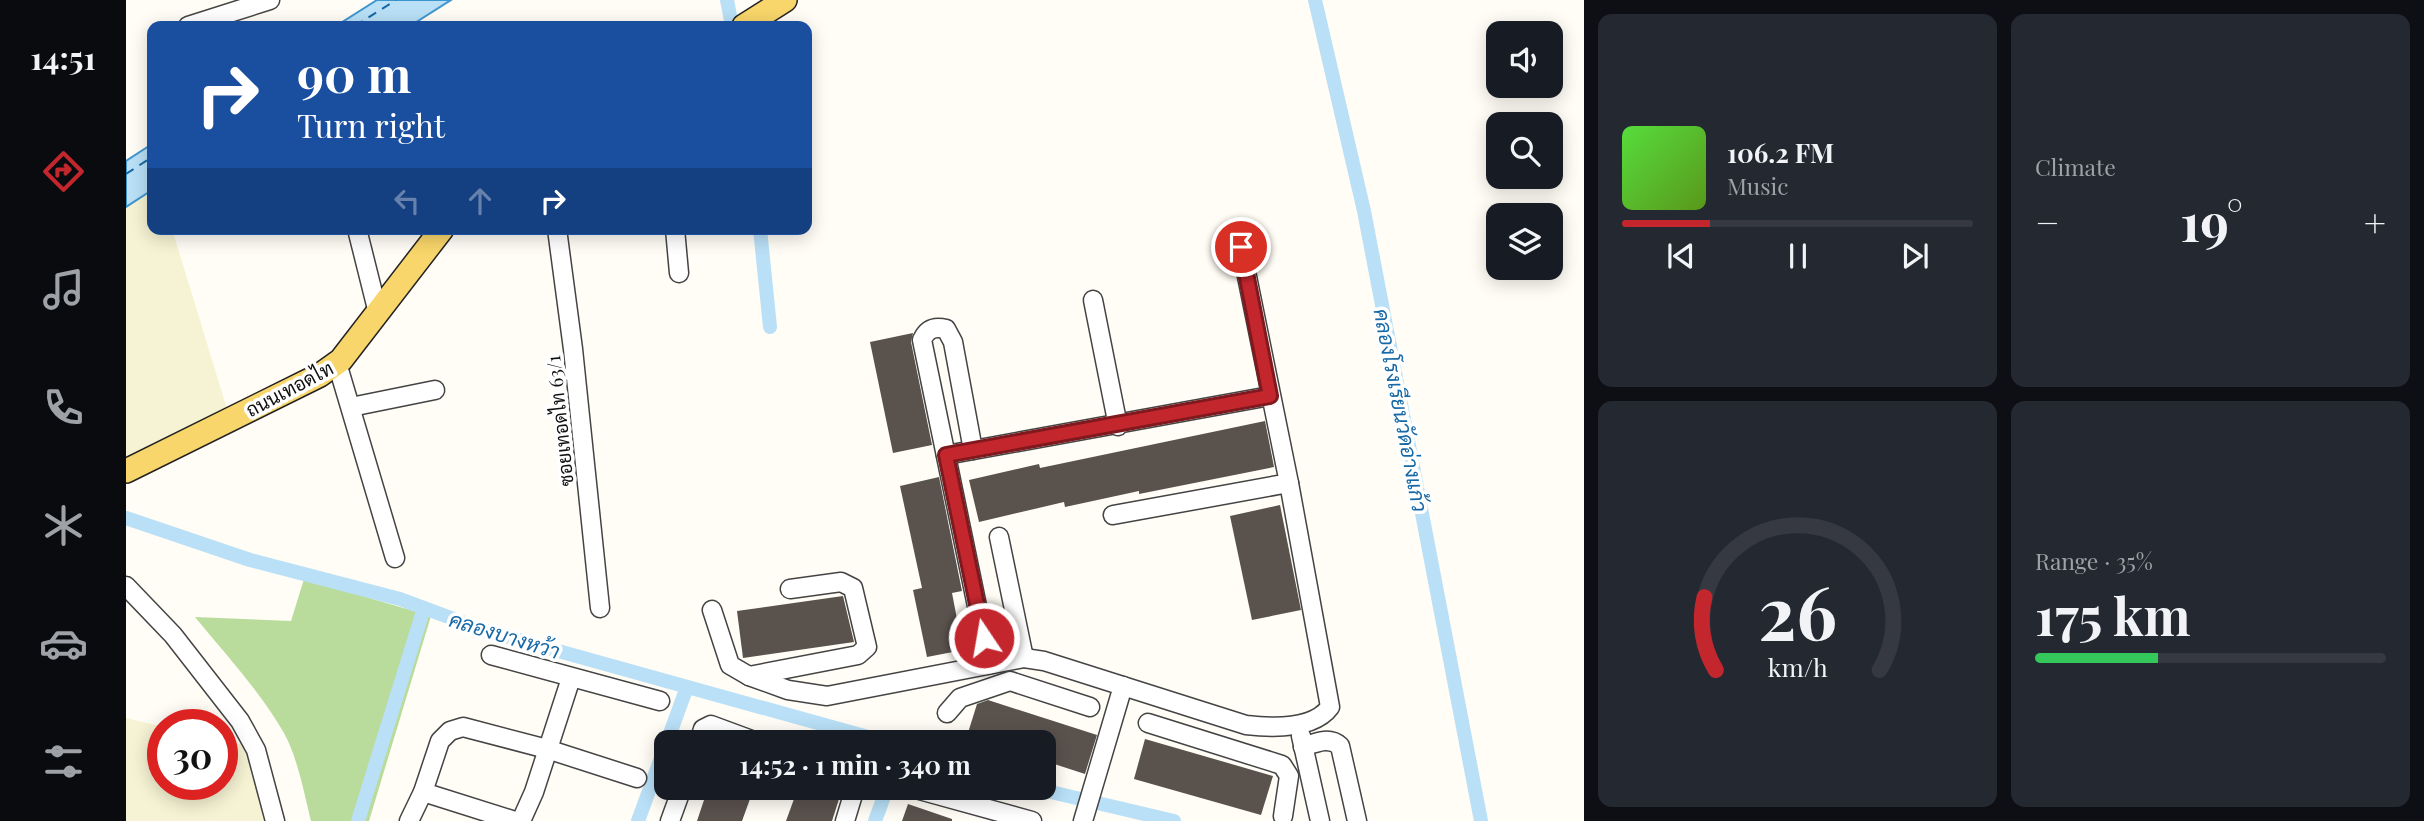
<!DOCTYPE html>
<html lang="en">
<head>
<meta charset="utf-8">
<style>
	body { margin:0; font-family:"Playfair Display",Sarabun,serif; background:#242831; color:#f1f3f6; height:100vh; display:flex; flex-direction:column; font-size:26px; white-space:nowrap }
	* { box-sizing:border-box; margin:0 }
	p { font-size:23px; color:#9ea1a6 }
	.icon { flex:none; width:38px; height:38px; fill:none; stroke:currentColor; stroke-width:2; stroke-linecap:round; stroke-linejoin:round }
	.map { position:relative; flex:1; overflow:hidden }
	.side { display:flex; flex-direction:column; gap:14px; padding:14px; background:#0d0f14; width:840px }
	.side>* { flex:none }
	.banner { position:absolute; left:21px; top:21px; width:665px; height:214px; border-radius:14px; box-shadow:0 4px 18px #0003; background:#1a4fa0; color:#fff; overflow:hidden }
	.fabs { position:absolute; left:1360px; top:21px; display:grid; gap:14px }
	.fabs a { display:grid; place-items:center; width:77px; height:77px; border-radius:14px; background:#171b24; box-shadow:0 4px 18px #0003; font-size:35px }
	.speed { position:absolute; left:21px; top:709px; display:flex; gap:14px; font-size:35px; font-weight:700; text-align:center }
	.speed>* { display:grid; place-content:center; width:91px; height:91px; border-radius:50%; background:#171b24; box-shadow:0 4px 18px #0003; line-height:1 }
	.speed .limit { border:10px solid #d22; background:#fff; color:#111 }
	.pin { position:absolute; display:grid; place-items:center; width:60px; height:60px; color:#fff; margin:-30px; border:4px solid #fff; border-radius:50%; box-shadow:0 2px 7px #0007 }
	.me { position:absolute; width:77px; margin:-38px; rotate:348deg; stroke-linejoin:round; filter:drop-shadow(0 0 5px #0008) }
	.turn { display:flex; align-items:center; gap:24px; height:147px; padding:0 35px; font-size:32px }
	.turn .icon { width:91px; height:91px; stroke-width:2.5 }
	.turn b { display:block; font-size:49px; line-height:60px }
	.lanes { display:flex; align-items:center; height:66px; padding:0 35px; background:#0003; justify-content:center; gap:35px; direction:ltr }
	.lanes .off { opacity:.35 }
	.big { font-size:52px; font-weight:700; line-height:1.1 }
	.side .card { flex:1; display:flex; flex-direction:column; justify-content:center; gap:10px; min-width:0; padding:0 24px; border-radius:14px; background:#242831 }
	.side .dial { align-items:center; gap:0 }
	.dial svg { height:182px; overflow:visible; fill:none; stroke:#363941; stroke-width:7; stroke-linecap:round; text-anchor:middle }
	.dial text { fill:#f1f3f6; stroke:none }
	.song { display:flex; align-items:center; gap:21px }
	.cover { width:84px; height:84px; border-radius:10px; background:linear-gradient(135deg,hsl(110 70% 55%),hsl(90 70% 35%)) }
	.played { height:7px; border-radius:4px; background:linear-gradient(90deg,#c4262e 25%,#363941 25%) }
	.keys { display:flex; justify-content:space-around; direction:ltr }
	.heat { display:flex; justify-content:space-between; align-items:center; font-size:38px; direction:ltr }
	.charge { height:10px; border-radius:5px; background:linear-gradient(90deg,#34c759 35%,#363941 0) }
	.side .tiles { flex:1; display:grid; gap:14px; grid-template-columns:repeat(2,1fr) }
	.trip { position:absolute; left:528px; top:730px; width:402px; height:70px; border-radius:14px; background:#171b24; box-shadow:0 4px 18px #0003; font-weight:700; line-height:70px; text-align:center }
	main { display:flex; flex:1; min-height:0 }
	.tabs { display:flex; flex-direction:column; width:126px; justify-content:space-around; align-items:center; background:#090b0e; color:#9ea1a6 }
	.tabs .icon { width:49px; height:49px }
	.tabs .on { color:#c4262e }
	.tabs b { font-size:32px; color:#f1f3f6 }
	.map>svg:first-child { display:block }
	.farmland { fill:#f6f3d4 }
	.forest { fill:#b9dc9c }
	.water { fill:#b9e0f7; stroke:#3f96cf; stroke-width:2 }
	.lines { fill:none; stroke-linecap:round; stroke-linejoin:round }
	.canal { stroke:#b9e0f7; stroke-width:14 }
	.ferry { stroke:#1768a6; stroke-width:2; stroke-dasharray:9 7; stroke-linecap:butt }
	.building { fill:#5a524d }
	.minor-casing { stroke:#444; stroke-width:21 }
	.major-casing { stroke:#222; stroke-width:26 }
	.minor { stroke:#fff; stroke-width:18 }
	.major { stroke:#f9d66b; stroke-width:23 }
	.route-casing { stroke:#7f191e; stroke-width:18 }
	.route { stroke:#c4262e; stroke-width:12 }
	.labels { text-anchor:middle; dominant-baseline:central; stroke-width:7; stroke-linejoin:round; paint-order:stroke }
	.street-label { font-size:19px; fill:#111; stroke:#fff }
	.water-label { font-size:21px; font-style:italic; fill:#1768a6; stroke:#fff }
</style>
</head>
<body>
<main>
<nav class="tabs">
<b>14:51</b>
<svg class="icon on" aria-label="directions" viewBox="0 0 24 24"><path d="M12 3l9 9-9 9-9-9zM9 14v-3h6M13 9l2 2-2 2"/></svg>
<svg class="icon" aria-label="music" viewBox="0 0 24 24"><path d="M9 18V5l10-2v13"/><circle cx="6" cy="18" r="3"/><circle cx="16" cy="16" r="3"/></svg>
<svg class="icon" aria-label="phone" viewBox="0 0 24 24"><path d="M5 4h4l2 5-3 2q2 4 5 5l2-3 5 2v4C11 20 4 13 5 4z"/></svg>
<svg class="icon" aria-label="climate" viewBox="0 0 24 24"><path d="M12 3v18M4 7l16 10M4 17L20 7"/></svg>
<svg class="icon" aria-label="car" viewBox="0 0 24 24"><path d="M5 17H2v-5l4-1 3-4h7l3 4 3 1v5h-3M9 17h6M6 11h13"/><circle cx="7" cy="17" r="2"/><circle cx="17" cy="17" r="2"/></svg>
<svg class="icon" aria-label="filters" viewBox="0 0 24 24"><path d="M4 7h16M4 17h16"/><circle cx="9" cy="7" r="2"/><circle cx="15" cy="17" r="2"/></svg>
</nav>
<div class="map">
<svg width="1458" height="821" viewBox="0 0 1458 821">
	<rect width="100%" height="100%" fill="#fffdf5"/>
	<g class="farmland">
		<path d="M26,190V229H46L101,409L0,459V207Z"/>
		<path d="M0,718L37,727V784H96V740L134,749L156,821H0Z"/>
	</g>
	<path class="forest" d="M178,579L305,616L243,821H185C178,793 172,759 158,733C134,691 99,654 69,617L165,621Z"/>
	<g class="water">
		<path d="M251,0H325L284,26H210Z"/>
		<path d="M26,144V190L0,207V161Z"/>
	</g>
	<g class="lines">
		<g class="canal">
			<path d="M601,0L606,26"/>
			<path d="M1189,0L1238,211L1355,821"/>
			<path d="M634,229L644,327"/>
			<path d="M0,518L124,560L274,599L360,631L760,742"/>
			<path d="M908,788L1048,821"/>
			<path d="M232,821L298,608"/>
			<path d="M512,821L561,687"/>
			<path d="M749,821L761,788"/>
		</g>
		<g class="ferry">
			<path d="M229,26L270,0"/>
			<path d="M0,174L26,157"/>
		</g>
	</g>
	<g class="building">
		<path d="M787,333L785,342L806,445L767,453L744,342Z"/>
		<path d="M1139,421L1148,467L1013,494V491L939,507L938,502L853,522L843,480L913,464L914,468Z"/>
		<path d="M813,477L836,591L826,593L837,650L801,657L787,590L796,588L774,486Z"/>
		<path d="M1154,505L1175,610L1126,620L1104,516Z"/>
		<path d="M717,596L728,642L617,658L611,611Z"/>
		<path d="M862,700L971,735L959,774L919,761V742H858L841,736L851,704Z"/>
		<path d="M1019,739L1147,776L1135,815L1008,779Z"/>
		<path d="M582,788H628L616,821H571Z"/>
		<path d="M672,788H680L713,799L706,821H660Z"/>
		<path d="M782,804L826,819V821H776Z"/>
	</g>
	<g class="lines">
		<g class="minor-casing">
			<g id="minor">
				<path d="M62,26L144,0"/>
				<path d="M231,229L252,313"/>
				<path d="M431,229L447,349L474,608"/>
				<path d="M549,229L553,273"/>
				<path d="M967,300L992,426"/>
				<path d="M211,363L269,558"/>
				<path d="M225,407L309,390"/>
				<path d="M847,450L827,342L820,329C808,326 801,329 796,340L863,664"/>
				<path d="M820,455L1144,396"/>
				<path d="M987,515L1163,483L1115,247"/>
				<path d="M873,537L898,658"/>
				<path d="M0,586L47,635L114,721L130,750L149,821"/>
				<path d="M586,610L604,665L623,676L662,690L701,696L898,658L918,661L1120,725C1146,728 1187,730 1204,707L1163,483"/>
				<path d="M365,655L534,701"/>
				<path d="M623,676L732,655L741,647L727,588L715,582L664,589"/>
				<path d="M821,713L834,698L884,681L964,707"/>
				<path d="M1022,723L1156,765L1163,776L1157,816"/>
				<path d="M1175,736L1194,821"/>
				<path d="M573,742L577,729L585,725L631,742"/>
				<path d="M1177,747C1189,743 1203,736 1214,746L1231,821"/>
				<path d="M786,788L906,821"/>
				<path d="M297,792L389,821"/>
				<path d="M283,821L297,792L314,741L324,731L337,727L421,749L511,778"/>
				<path d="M395,821L408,792L445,678"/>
				<path d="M544,821L556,788"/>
				<path d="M719,821L729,788"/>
				<path d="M957,821L997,686"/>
			</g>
		</g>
		<g class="major-casing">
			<g id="major">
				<path d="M618,26L659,0"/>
				<path d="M0,471L194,375L215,360L316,229"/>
			</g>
		</g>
		<use href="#minor" class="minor"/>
		<use href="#major" class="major"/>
	</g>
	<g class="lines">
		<g class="route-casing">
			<path id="route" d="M858,638L820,455L1144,396L1115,247"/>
		</g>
		<use href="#route" class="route"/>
	</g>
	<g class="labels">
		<g class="street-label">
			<text transform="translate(163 388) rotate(-28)">ถนนเทอดไท</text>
			<text transform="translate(433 421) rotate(-96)">ซอยเทอดไท 63/1</text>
		</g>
		<g class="water-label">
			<text transform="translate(1276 410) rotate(79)">คลองโรงเรียนวัดอ่างแก้ว</text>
			<text transform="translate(379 634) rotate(17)">คลองบางหว้า</text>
		</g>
	</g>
</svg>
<div class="fabs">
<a><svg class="icon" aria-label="sound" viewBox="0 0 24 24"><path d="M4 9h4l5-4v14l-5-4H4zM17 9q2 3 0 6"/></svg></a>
<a><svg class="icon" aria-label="search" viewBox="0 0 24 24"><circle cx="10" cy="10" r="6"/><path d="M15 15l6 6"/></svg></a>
<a><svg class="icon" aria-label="layers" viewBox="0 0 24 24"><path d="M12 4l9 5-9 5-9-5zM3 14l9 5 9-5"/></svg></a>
</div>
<div class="speed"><div class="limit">30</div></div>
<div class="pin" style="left:1115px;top:247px;background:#d93025"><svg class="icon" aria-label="arrive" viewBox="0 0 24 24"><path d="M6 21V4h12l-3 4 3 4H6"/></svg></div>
<svg class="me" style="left:858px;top:638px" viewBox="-20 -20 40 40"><circle r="17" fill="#c4262e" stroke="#fff" stroke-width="3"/><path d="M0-11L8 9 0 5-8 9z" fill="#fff"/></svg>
<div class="trip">14:52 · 1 min · 340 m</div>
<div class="banner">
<div class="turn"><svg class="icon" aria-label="right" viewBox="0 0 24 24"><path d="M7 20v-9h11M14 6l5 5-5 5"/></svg><div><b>90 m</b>Turn right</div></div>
<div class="lanes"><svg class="icon off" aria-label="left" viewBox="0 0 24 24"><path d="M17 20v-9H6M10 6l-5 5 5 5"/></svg><svg class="icon off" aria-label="ahead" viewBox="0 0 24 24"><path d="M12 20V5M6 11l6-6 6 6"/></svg><svg class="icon" aria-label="right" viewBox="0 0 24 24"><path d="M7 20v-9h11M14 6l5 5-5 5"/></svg></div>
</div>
</div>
<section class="side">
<div class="tiles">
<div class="card">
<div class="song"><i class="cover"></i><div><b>106.2 FM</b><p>Music</p></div></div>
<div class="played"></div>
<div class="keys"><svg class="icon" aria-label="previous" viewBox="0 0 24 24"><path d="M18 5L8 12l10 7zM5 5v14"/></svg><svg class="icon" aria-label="pause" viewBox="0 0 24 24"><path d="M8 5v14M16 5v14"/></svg><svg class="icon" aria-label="next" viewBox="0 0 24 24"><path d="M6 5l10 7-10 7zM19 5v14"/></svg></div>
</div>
<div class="card"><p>Climate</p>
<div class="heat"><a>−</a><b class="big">19°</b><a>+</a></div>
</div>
<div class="card dial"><svg viewBox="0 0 100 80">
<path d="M14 69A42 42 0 1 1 86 69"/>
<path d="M14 69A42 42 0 0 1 9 37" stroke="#c4262e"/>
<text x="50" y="56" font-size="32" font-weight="700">26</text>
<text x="50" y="72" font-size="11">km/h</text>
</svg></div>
<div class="card"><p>Range · 35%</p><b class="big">175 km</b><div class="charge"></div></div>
</div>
</section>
</main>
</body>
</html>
